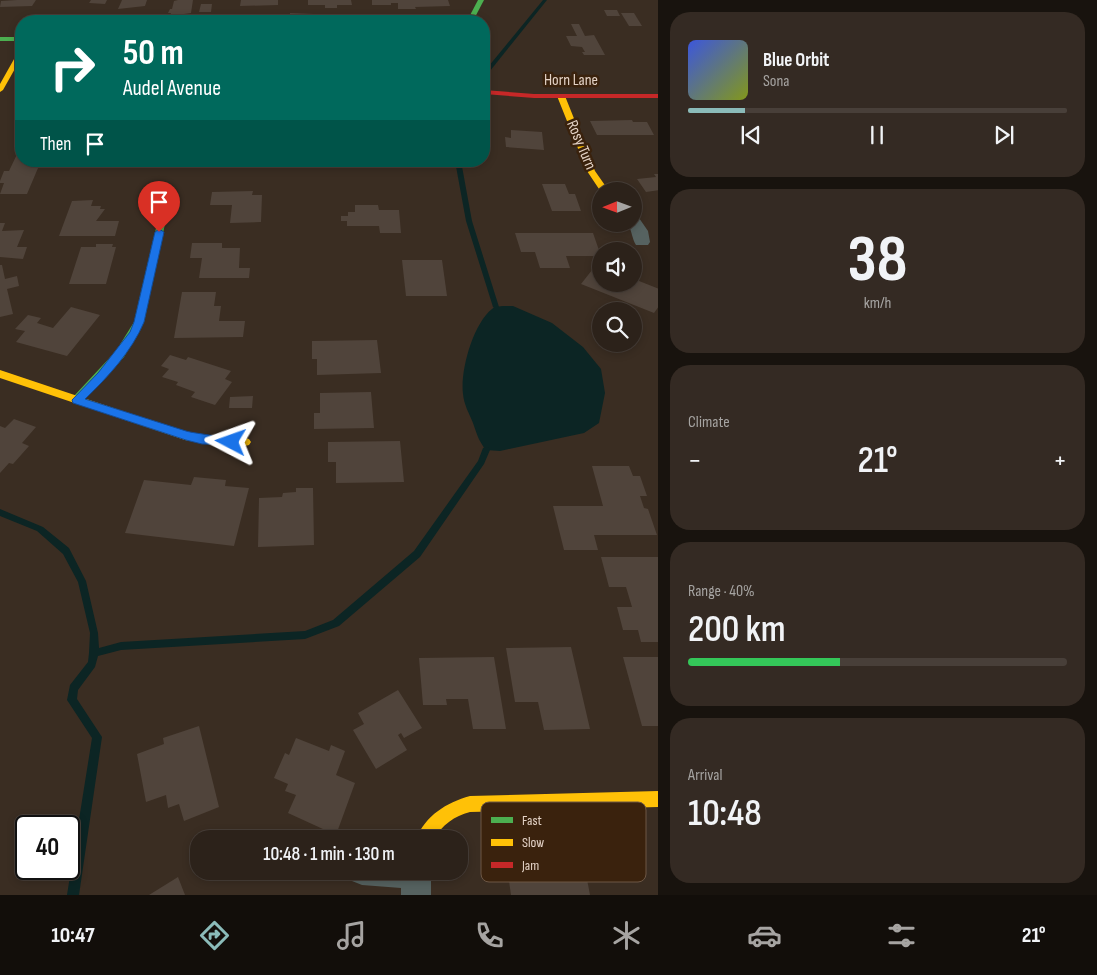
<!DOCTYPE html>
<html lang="en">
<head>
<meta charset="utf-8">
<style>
	body { margin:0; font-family:"Sofia Sans Condensed",sans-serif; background:#342a23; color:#f1f3f6; height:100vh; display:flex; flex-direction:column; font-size:19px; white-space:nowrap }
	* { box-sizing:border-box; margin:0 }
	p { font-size:16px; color:#a6a4a2 }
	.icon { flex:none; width:28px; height:28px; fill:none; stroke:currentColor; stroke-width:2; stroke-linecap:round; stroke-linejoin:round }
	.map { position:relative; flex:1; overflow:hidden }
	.side { display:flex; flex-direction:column; gap:12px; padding:12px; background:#18130e; width:439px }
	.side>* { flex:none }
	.hud { position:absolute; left:15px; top:15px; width:475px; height:152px; border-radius:20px; box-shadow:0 2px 8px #0003,0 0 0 1px #483f39; background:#00695c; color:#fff; overflow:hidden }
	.needle { width:32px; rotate:269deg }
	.controls { position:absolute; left:592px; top:182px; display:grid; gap:10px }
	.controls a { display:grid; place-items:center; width:50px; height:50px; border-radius:50%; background:#2c221a; box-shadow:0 2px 8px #0003,0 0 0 1px #483f39; font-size:25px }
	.speed { position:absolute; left:15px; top:815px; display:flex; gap:10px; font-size:25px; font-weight:700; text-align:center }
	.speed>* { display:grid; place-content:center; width:65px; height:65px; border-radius:50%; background:#2c221a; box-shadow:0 2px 8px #0003,0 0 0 1px #483f39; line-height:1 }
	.speed .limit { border:2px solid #111; border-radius:8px; background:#fff; color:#111 }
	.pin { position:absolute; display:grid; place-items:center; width:42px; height:42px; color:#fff; margin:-51px -21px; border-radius:50% 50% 50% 0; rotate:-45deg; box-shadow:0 0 5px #0007 }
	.pin .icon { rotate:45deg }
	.me { position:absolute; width:55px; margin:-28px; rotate:274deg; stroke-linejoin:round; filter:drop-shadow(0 0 4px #0008) }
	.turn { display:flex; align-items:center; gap:18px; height:105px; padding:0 25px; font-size:22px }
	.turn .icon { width:65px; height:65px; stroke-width:2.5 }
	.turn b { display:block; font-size:35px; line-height:42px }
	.then { display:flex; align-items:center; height:48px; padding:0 25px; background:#0003; gap:10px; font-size:19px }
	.big { font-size:38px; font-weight:600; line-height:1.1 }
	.side .card { flex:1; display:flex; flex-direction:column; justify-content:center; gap:8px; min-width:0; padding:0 18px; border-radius:20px; background:#342a23 }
	.side .dial { align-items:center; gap:0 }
	.dial b { font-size:65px; line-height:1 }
	.song { display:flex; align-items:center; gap:15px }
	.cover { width:60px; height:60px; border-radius:8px; background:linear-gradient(135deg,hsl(230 70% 55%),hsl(70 70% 35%)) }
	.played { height:5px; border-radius:2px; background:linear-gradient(90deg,#8bbbb9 15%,#483f39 15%) }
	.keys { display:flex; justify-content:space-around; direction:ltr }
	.heat { display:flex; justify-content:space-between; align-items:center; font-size:28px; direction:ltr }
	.charge { height:8px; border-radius:4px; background:linear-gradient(90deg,#34c759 40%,#483f39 0) }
	.trip { position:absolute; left:190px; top:830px; width:278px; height:50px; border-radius:20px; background:#2c221a; box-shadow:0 2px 8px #0003,0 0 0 1px #483f39; font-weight:600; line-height:50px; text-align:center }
	.dock { display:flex; height:80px; justify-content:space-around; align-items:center; background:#120e0a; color:#a6a4a2 }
	.dock .icon { width:35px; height:35px }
	.dock .selected { color:#8bbbb9 }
	.dock b { font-size:22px; color:#f1f3f6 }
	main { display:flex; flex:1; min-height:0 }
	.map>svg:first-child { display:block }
	.water { fill:#0c2524 }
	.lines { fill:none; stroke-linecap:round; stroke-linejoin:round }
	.stream { fill:#0c2524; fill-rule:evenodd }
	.building { fill:#50443b }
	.street { fill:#566260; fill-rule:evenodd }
	.fast { fill:#4caf50; fill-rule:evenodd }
	.slow { fill:#ffc107; fill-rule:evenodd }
	.jam { fill:#c62828; fill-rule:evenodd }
	.route { fill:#1a73e8; stroke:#114b97 }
	.labels { text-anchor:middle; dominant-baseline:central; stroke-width:5; stroke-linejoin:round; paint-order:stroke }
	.far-street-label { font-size:16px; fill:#e4d3c7; stroke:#3a220d }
	.key { fill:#3a220d; stroke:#6d5745; stroke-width:1 }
	.key-label { font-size:14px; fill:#e4d3c7 }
</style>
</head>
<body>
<main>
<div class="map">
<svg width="659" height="895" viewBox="0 0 659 895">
	<rect width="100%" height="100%" fill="#3a2d22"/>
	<path class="water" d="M507,306H513L552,323L583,347L601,369L605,393L599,423L584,433L500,451L486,450C478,440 477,434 473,423C469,413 464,405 463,394C460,371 473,324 492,309C495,306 502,306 507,306Z"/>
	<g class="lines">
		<g class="stream">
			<path d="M543,0H547L486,76H484V72Z"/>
			<path d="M455,161H461L472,221L499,307L498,308H494L493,307L466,221Z"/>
			<path d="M486,447L489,448L490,450L484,464L420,557L339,626L305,639L121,650L98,656L95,667L78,690L77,699L102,737L79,895H67L92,738L67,700L70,685L88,662L89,653L90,633L78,582L63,554L37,531L0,516V509L43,527L69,548L86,581L98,633L99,648L121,642L305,631L333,620L414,551L478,461L483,448Z"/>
		</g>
	</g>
	<g class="building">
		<path d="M17,0H36L32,6L0,7L1,1Z"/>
		<path d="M91,0H107L105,4L89,3Z"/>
		<path d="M122,0H147L145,6L118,9Z"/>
		<path d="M178,0H193L191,13L170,16L171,13H168L170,9H172L174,1Z"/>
		<path d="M241,0H278V5L240,6Z"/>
		<path d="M308,0H351L352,5H337V8H325V5H308Z"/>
		<path d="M372,0H448L450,6L415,7L416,9H398V3H391V5H372Z"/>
		<path d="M201,4H212L211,12H199Z"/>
		<path d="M604,10H617L620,16H607Z"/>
		<path d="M290,13L314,14V17H325L326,21H290Z"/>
		<path d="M621,13H634L642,26H629Z"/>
		<path d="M111,15H126L124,21H109Z"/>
		<path d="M129,15H146L145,17H147L144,21H129Z"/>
		<path d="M228,17H247V19H264L263,21H227Z"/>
		<path d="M381,17H439L440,21H381Z"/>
		<path d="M52,19H94L93,21H50Z"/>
		<path d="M571,24H579L585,36L594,35L605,55H584L582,52H585L582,47L571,46L566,36H577Z"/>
		<path d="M632,120L633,122H647L654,135H597L590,121Z"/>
		<path d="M511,130L542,132L544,150L506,147L505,137L511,138Z"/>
		<path d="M20,148H21V161H41L27,194H0L4,183H0V181L4,171H9Z"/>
		<path d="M654,174H659V190L646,192L637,179L656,177Z"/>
		<path d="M542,184H565L569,194H575L581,211H552Z"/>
		<path d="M253,191L252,195H262L261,222L230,223L232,205H210L212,192Z"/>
		<path d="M93,200L91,206H101L100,209H105L96,221H119L115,236H59L72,201Z"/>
		<path d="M355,205H378L379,210H399L401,233H380L379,226H347V221H341V216H348V212H355Z"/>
		<path d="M0,223H5L2,231L24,230L17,247H27L23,259L0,257Z"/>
		<path d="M515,233H593L601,256H566L570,268H540L535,252H521Z"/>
		<path d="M192,243H222V248H240L239,268H250L249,278H199L202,258H190Z"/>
		<path d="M96,244H113L112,247H116L106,284H69L81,247H96Z"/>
		<path d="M402,260H442L447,296H406Z"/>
		<path d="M0,265H2L5,279L17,276L19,286L7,289L13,314L0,317Z"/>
		<path d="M596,265L601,267V284H634V279L659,289V306L654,313L581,284Z"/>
		<path d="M182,292H216L214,306H221L219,321H245L243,337L174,338Z"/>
		<path d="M71,307L100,315L67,356L16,342L25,331L15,329L28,315L41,318L37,323L53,328Z"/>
		<path d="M377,340L381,373L317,375V359H312V341Z"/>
		<path d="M170,355L186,360L188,357L231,371L225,379L232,382L215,405L191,397L195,392L176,385L178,382L162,377L169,369L161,366Z"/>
		<path d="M371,392L374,428L314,429V413H320V393Z"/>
		<path d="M253,396L252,408H229L230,397Z"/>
		<path d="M14,419L36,427L22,443L29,446L13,464L9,463L0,473V426L5,428Z"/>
		<path d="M400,441L404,482L336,483V462H328V442Z"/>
		<path d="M592,466H629L633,476H640L647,496H640L644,508L648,509L657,535H594L598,550H564L553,506H603Z"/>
		<path d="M194,477L226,480L225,486L249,488L234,546L125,533L144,480L191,485Z"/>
		<path d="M296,488H313L314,545L258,547L259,498L282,497L283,493L296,492Z"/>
		<path d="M601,557H659V642H641L638,630H623L617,607H632L626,587H609Z"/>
		<path d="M571,647L590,729L544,730L538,702H515L506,648Z"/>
		<path d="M494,657L506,729H473L468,699H446L447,705H423L419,658Z"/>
		<path d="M623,657H659V726H642Z"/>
		<path d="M398,690L422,728L404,738L401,733L398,735L407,750L376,769L353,730L364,724L358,713Z"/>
		<path d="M199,726L219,807L184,821L179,804L168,808L166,795L146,802L137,754L164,744L163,738Z"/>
		<path d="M296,738L329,751L331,745L345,751L336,775L355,783L336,835L288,813L296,795L285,791L288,784L274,778L285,753L289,755Z"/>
		<path d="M508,874H586L590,895H511Z"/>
		<path d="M178,877L185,895H149Z"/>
	</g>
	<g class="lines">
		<g class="street">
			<path d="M634,217L639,218L648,231L650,242L648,245H636C632,239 632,231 628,224H634Z"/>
			<path d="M348,871H431V895H401V888L362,885L352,881Z"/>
		</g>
		<g class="fast">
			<path d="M478,0H484L473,21H467Z"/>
			<rect x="0" y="37" width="21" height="4"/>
			<path d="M164,194L171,196L144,322L124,357L81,403H73L72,400L73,397L116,351L134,322Z"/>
		</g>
		<g class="slow">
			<path d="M21,50V58L3,90L0,92V84L18,52Z"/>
			<path d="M561,94L565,96L595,171L609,191L601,192L587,171L557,96Z"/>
			<path d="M0,370L185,432L217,438H245L249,439L251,442L249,445L245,446H217L185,440L0,378Z"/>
			<path d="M659,791V807L470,812C454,816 443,825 433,839H416C426,815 446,803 470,796Z"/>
		</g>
		<path class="jam" d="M484,90L534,94H659V98H534L484,94Z"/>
	</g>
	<path class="route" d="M159,229L164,232L144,322C132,351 108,377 85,399L186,431C196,434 233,437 237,442L235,445L202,444L186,440L73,403L72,400L98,373L130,332L134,322L155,232Z"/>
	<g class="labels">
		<g class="far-street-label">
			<text x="571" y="80">Horn Lane</text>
			<text transform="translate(581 145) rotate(67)">Rosy Turn</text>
		</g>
	</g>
	<rect x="481" y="802" width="165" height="80" rx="8" class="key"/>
	<rect x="491" y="817" width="22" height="6" fill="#4caf50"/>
	<rect x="491" y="839" width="22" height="7" fill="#ffc107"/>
	<rect x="491" y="862" width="22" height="6" fill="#c62828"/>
	<g class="key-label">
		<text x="522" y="825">Fast</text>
		<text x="522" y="847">Slow</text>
		<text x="522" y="870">Jam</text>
	</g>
</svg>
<div class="controls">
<a><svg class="needle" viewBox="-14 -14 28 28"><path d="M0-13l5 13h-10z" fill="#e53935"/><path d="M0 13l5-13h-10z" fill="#a6a4a2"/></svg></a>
<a><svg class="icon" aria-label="sound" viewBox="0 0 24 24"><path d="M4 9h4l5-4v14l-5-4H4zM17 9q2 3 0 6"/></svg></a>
<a><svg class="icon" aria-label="search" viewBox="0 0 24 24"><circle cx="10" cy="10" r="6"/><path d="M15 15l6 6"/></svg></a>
</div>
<div class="speed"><div class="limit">40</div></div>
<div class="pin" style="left:159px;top:232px;background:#d93025"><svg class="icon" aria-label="arrive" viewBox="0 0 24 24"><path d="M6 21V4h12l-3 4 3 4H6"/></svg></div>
<svg class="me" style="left:231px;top:442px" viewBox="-20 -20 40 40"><path d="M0-17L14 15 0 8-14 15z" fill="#1a73e8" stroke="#fff" stroke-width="4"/></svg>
<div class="trip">10:48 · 1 min · 130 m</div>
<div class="hud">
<div class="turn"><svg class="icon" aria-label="right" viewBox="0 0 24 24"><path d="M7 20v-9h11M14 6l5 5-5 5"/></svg><div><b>50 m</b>Audel Avenue</div></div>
<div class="then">Then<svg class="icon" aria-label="arrive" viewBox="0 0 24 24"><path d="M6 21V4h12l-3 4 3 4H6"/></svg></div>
</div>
</div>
<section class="side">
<div class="card">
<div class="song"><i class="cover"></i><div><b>Blue Orbit</b><p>Sona</p></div></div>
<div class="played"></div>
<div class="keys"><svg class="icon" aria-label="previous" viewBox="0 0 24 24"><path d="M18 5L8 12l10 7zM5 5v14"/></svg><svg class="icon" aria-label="pause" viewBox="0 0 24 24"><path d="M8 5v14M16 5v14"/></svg><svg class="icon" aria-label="next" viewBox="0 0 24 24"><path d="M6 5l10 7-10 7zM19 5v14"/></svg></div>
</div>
<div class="card dial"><b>38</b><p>km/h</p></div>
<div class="card"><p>Climate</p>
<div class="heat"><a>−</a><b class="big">21°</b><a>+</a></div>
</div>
<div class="card"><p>Range · 40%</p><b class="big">200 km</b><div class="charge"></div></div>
<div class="card"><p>Arrival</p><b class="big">10:48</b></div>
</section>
</main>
<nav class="dock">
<b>10:47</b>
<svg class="icon selected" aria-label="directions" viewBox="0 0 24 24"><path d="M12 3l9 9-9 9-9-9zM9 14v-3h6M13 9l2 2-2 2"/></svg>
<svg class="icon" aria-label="music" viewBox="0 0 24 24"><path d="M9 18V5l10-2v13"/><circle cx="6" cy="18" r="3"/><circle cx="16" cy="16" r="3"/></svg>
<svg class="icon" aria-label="phone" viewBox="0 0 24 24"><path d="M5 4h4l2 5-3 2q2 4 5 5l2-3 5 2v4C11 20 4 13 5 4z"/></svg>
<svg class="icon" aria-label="climate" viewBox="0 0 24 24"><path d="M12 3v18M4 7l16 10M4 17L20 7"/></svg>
<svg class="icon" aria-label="car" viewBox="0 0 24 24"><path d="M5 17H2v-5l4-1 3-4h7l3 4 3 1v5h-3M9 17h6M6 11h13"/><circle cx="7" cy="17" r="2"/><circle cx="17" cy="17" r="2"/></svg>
<svg class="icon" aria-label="filters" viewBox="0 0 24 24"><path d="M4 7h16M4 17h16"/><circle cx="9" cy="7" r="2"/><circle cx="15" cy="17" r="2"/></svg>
<b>21°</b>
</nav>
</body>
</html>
